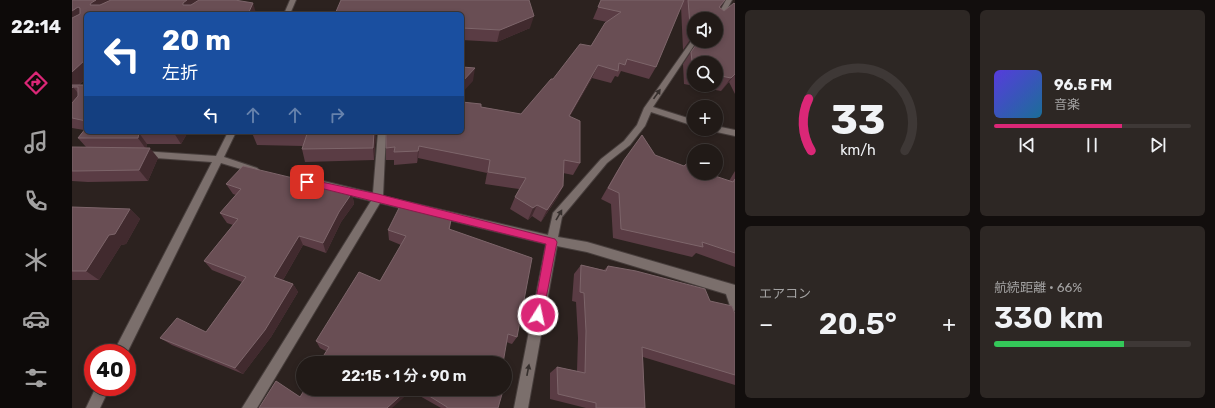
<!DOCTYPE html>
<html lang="ja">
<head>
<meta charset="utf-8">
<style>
	body { margin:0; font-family:Rubik,"Noto Sans JP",sans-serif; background:#2d2724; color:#f1f3f6; height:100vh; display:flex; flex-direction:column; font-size:15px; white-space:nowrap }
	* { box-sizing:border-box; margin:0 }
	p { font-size:13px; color:#a2a1a1 }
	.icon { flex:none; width:22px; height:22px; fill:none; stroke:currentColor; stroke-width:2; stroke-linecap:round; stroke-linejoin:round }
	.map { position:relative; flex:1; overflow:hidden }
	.drawer { display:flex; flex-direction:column; gap:10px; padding:10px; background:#120e0d; width:480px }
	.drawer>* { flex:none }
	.banner { position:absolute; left:12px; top:12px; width:380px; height:122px; border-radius:6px; box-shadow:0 2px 6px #0003,0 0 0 1px #3e3836; background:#1a4fa0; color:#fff; overflow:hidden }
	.tools { position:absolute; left:615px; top:12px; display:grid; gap:8px }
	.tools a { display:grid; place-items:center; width:36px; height:36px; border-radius:50%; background:#211a17; box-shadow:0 2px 6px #0003,0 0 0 1px #3e3836; font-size:20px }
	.speed { position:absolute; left:12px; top:344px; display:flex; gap:8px; font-size:20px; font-weight:700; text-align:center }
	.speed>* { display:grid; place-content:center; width:52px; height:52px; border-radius:50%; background:#211a17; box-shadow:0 2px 6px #0003,0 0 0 1px #3e3836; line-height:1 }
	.speed .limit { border:6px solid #d22; background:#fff; color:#111 }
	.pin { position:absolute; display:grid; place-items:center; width:34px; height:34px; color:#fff; margin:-17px; border-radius:8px; box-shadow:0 2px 6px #0006 }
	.me { position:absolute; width:44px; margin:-22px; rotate:10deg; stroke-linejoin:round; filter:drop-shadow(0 0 3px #0008) }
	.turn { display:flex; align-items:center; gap:14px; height:84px; padding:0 12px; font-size:18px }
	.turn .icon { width:52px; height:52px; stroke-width:2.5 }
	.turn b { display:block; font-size:28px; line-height:34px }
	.lanes { display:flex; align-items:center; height:38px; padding:0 12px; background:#0003; justify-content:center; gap:20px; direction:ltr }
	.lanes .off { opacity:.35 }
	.big { font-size:30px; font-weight:600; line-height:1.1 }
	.drawer .card { flex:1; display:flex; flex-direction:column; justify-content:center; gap:6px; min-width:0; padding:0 14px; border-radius:6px; background:#2d2724 }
	.drawer .dial { align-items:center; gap:0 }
	.dial svg { height:104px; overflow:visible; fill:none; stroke:#3e3836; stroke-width:7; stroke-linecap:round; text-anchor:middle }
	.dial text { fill:#f1f3f6; stroke:none }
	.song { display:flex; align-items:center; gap:12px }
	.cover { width:48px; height:48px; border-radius:6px; background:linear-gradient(135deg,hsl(250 70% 55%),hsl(200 70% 35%)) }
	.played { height:4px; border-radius:2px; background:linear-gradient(90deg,#db2777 65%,#3e3836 65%) }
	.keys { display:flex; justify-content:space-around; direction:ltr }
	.heat { display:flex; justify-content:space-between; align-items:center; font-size:22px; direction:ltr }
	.charge { height:6px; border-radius:3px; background:linear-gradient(90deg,#34c759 66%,#3e3836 0) }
	.drawer .tiles { flex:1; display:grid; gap:10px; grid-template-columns:repeat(2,1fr) }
	.trip { position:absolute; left:224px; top:356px; width:216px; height:40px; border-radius:20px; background:#211a17; box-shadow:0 2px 6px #0003,0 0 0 1px #3e3836; font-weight:600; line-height:40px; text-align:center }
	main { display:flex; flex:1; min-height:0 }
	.dock { display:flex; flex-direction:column; width:72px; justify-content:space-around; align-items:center; background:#0d0a09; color:#a2a1a1 }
	.dock .icon { width:28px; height:28px }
	.dock .selected { color:#db2777 }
	.dock b { font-size:18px; color:#f1f3f6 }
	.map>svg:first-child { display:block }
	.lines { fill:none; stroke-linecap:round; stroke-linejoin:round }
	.minor-casing { stroke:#473e3c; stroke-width:2 }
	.minor { fill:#7b6f6c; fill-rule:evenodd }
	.wall { fill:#5a3c44; fill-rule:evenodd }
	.shaded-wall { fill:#412a2e }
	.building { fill:#694e54; stroke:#7d656a }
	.oneway { fill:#362f2d }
	.route { fill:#db2777; stroke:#8e194d }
</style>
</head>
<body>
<main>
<nav class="dock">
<b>22:14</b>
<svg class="icon selected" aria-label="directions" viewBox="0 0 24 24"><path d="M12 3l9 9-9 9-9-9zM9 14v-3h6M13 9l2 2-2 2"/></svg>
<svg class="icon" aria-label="music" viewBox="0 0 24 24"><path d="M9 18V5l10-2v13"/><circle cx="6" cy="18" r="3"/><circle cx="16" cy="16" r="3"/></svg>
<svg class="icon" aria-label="phone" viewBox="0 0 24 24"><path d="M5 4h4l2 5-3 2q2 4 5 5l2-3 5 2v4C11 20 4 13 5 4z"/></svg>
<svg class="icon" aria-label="climate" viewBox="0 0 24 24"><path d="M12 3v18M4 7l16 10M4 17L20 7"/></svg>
<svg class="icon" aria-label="car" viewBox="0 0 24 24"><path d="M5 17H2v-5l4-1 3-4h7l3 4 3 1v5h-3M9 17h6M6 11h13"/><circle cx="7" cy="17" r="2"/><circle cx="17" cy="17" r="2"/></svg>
<svg class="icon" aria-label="filters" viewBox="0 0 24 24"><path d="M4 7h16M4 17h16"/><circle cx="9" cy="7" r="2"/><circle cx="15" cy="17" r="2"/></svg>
</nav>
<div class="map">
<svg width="663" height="408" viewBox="0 0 663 408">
	<rect width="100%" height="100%" fill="#2c221f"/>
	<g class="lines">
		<g class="minor-casing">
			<g id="minor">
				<path d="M218,0H224L218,14H212Z"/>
				<path d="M654,0H660L653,13L644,21V19H641L648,11Z"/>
				<path d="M622,39V41H625L581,107L622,120V126L579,112L573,126L558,145L535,163L490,217L486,237L515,242L663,285V311L659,309L654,294L515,252L485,246L456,408H442L474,244L308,203L185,408H170L299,201L244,187L242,184L244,181L247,180L301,193L306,132H314L311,196L476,235L481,213L529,159L552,141L565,125L572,108L620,40Z"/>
				<path d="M644,126L663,130V136L640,131L639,129H644Z"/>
				<path d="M156,132H164L152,157L185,168L187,170L182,173L149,163L55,353H41L140,162L70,157L66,154L70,151L144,156Z"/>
				<path d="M24,387H38L28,408H14Z"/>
			</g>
		</g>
		<use href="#minor" class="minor"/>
	</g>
	<g class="wall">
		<path d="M0,0L184,13L14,14V78L7,85H14V132H116L109,144H75L74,148L86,158L76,181L16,182L0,181V147H14L6,138L12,130L0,128Z"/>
		<path d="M529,0H653L648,8L652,11L663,4V94L657,82L649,91L612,84L611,64L626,41L644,19H622L619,39L611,50L609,6L584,67L577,79L549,71L546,77L543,76L539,83L520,78L498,116L508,163L501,175L491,173V186L485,198L469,222L460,216L456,220L438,209L443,197L447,189L413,184L415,173L346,158L345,163L322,165V160H314V148L409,107L449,114L481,79L519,46L535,22L521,19ZM622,63H644V85H622Z"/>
		<path d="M390,14L458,28L425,42L390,40Z"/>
		<path d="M304,132L302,160L233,162L230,149L231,146L185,145L180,133Z"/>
		<path d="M570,135L583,155L622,173L657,181L663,171V267L624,253L620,257L541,238L539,204L529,199L545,171Z"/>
		<path d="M154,184L280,193L282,204L269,222L254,253L231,245L211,280L221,284L226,292L199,337L171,374L100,345L88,338L134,332L170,282L140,270L132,261L161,225L155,223L148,213L164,195L161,194Z"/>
		<path d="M0,207L58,209L68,219L54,244L49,245L27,280H0Z"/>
		<path d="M379,220L378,229L445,337L440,344L434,342L254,351L248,348L244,341L308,281L329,245L317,240L316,230Z"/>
		<path d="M509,265L532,270L536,266L638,301L663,314V385L571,357L573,408H514L478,399V373L485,367L505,371L506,338L504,302L500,301L502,274Z"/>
		<path d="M233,389H426V408H369L339,391L228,397Z"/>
	</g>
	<g class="shaded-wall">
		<path d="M24,0H51L25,13L18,5L19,3Z"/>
		<path d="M115,0H128L115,14L111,3Z"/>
		<path d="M181,3L184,13L183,14H176Z"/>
		<path d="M6,7L13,18L0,24V11Z"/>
		<path d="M462,16L458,28L425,42L428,30Z"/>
		<path d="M622,34V38L619,39L611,50Z"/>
		<path d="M14,59V78L4,87H1L10,98L0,110V72Z"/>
		<path d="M526,65L520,78L491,128L497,116Z"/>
		<path d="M403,68L401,81L390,93V82Z"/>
		<path d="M663,74L657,82L649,91L659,78Z"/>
		<path d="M103,132H116L109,144L102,133Z"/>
		<path d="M302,132H304L302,160L301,148Z"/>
		<path d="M67,133L75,144L74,149L66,138Z"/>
		<path d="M347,146L346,158L345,163L346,151Z"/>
		<path d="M78,148L86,158L76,181L67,170Z"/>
		<path d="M491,186L485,198L469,222L475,210Z"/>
		<path d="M280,193L282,204L269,222L254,253L251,243L267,212Z"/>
		<path d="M465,205L460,216L456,220L461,208Z"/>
		<path d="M58,209L68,219L54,244L49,245L27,280L14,271L37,235Z"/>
		<path d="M227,236L231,245L208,285L202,277Z"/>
		<path d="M221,284L226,292L199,337L171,374L163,368Z"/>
		<path d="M336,389H339V391L320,408H315Z"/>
	</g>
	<g class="building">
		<path d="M0,0H24L19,3L18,5H28L39,0H115L111,3V5H119L127,0H163L181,3L176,14H14V59L0,72V18L8,14V8L6,7L0,11Z"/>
		<path d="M269,0H457L462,16L428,30L390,28V14H263Z"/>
		<path d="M529,0H612L584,67L555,59L553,65L547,63L546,71L526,65L497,116L508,121V163L492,160L491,186L475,210L465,205L461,208L443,197L454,178L416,172L418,160L347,146L346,151L322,152L323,147L314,148V132H390V102L409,104V107L449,114L479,79H481L508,44L519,46L533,23L549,12L526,7Z"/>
		<path d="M616,0H653L647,7L652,11L662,3L663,4V74L659,78L644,75V63H622V72L621,71L619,52L627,41H644V19H622V34L619,38Z"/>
		<path d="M390,67L403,68L390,82Z"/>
		<path d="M0,85H14V121L0,118V103L6,96V87H1L0,88Z"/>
		<path d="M14,128V132H103L102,133H67L66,138H6Z"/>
		<path d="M180,132H302L301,148L230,149L235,134L180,133Z"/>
		<path d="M570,135L583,155L612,166L621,158L622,161V173H634L661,182L663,179V253L630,242L631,247L549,229L547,193L536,188L552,160Z"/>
		<path d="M0,147L78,148L67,170L5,171H0Z"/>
		<path d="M171,166L221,178V177L280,193L267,212L251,243L227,236L202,277L221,284L193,330L163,368L88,338L105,318L134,332L174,277L132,261L166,219L148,213L169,189L154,184Z"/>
		<path d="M328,206L379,220L377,229L460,258L445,337L436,334L431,363H247L257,347L244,341L287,272L308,281L334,236L316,230Z"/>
		<path d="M0,207L58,209L43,234L37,235L14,271H0Z"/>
		<path d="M509,265L534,271L536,266L564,271L633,289L638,301L660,306L663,314V375L570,347L573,408H524V403L486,394L485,367L513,373L514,331L512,293L508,292Z"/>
		<path d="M204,381L228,397L233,389H336L315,408H187Z"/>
		<path d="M346,389H426L425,391L430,394L426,408H375V407Z"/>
	</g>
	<defs><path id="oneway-solid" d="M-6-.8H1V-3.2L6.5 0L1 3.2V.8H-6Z"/></defs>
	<g class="oneway">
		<use href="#oneway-solid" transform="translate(585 94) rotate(-55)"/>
		<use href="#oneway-solid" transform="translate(487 215) rotate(-60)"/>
		<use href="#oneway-solid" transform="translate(456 370) rotate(-79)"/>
	</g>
	<path class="route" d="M235,179L306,194L483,239L485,242L470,319L466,321L463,319L461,315L474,244L232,184L231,182L232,180Z"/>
</svg>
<div class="tools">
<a><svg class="icon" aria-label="sound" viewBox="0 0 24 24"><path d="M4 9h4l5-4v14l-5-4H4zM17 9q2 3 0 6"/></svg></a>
<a><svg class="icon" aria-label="search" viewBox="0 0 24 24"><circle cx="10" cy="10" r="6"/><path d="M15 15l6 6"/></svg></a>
<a>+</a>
<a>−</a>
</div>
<div class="speed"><div class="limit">40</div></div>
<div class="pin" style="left:235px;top:182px;background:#d93025"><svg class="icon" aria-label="arrive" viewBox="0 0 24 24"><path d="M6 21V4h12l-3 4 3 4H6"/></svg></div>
<svg class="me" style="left:466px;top:315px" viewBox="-20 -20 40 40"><circle r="17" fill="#db2777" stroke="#fff" stroke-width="3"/><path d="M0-11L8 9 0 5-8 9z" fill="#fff"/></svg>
<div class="trip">22:15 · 1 分 · 90 m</div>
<div class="banner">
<div class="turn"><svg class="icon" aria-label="left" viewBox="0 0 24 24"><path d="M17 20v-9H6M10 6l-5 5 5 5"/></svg><div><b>20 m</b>左折</div></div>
<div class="lanes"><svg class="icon" aria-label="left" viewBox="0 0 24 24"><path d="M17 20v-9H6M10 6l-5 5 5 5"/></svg><svg class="icon off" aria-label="ahead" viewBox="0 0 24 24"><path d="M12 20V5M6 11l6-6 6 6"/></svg><svg class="icon off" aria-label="ahead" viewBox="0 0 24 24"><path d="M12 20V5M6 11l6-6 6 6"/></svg><svg class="icon off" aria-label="right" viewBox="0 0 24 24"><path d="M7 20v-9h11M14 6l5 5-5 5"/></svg></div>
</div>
</div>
<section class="drawer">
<div class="tiles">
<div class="card dial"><svg viewBox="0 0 100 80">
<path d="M14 69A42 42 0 1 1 86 69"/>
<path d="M14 69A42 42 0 0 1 12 29" stroke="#db2777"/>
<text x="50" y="56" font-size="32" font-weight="700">33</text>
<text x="50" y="72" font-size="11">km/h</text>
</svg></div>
<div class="card">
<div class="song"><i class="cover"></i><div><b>96.5 FM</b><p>音楽</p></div></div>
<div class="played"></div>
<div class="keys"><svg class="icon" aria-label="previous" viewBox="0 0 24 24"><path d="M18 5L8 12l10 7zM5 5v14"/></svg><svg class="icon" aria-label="pause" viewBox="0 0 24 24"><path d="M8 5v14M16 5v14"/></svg><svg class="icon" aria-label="next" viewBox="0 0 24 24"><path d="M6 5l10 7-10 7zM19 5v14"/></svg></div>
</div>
<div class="card"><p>エアコン</p>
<div class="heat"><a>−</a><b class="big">20.5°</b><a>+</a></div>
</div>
<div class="card"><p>航続距離 · 66%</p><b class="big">330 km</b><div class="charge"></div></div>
</div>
</section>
</main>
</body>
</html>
